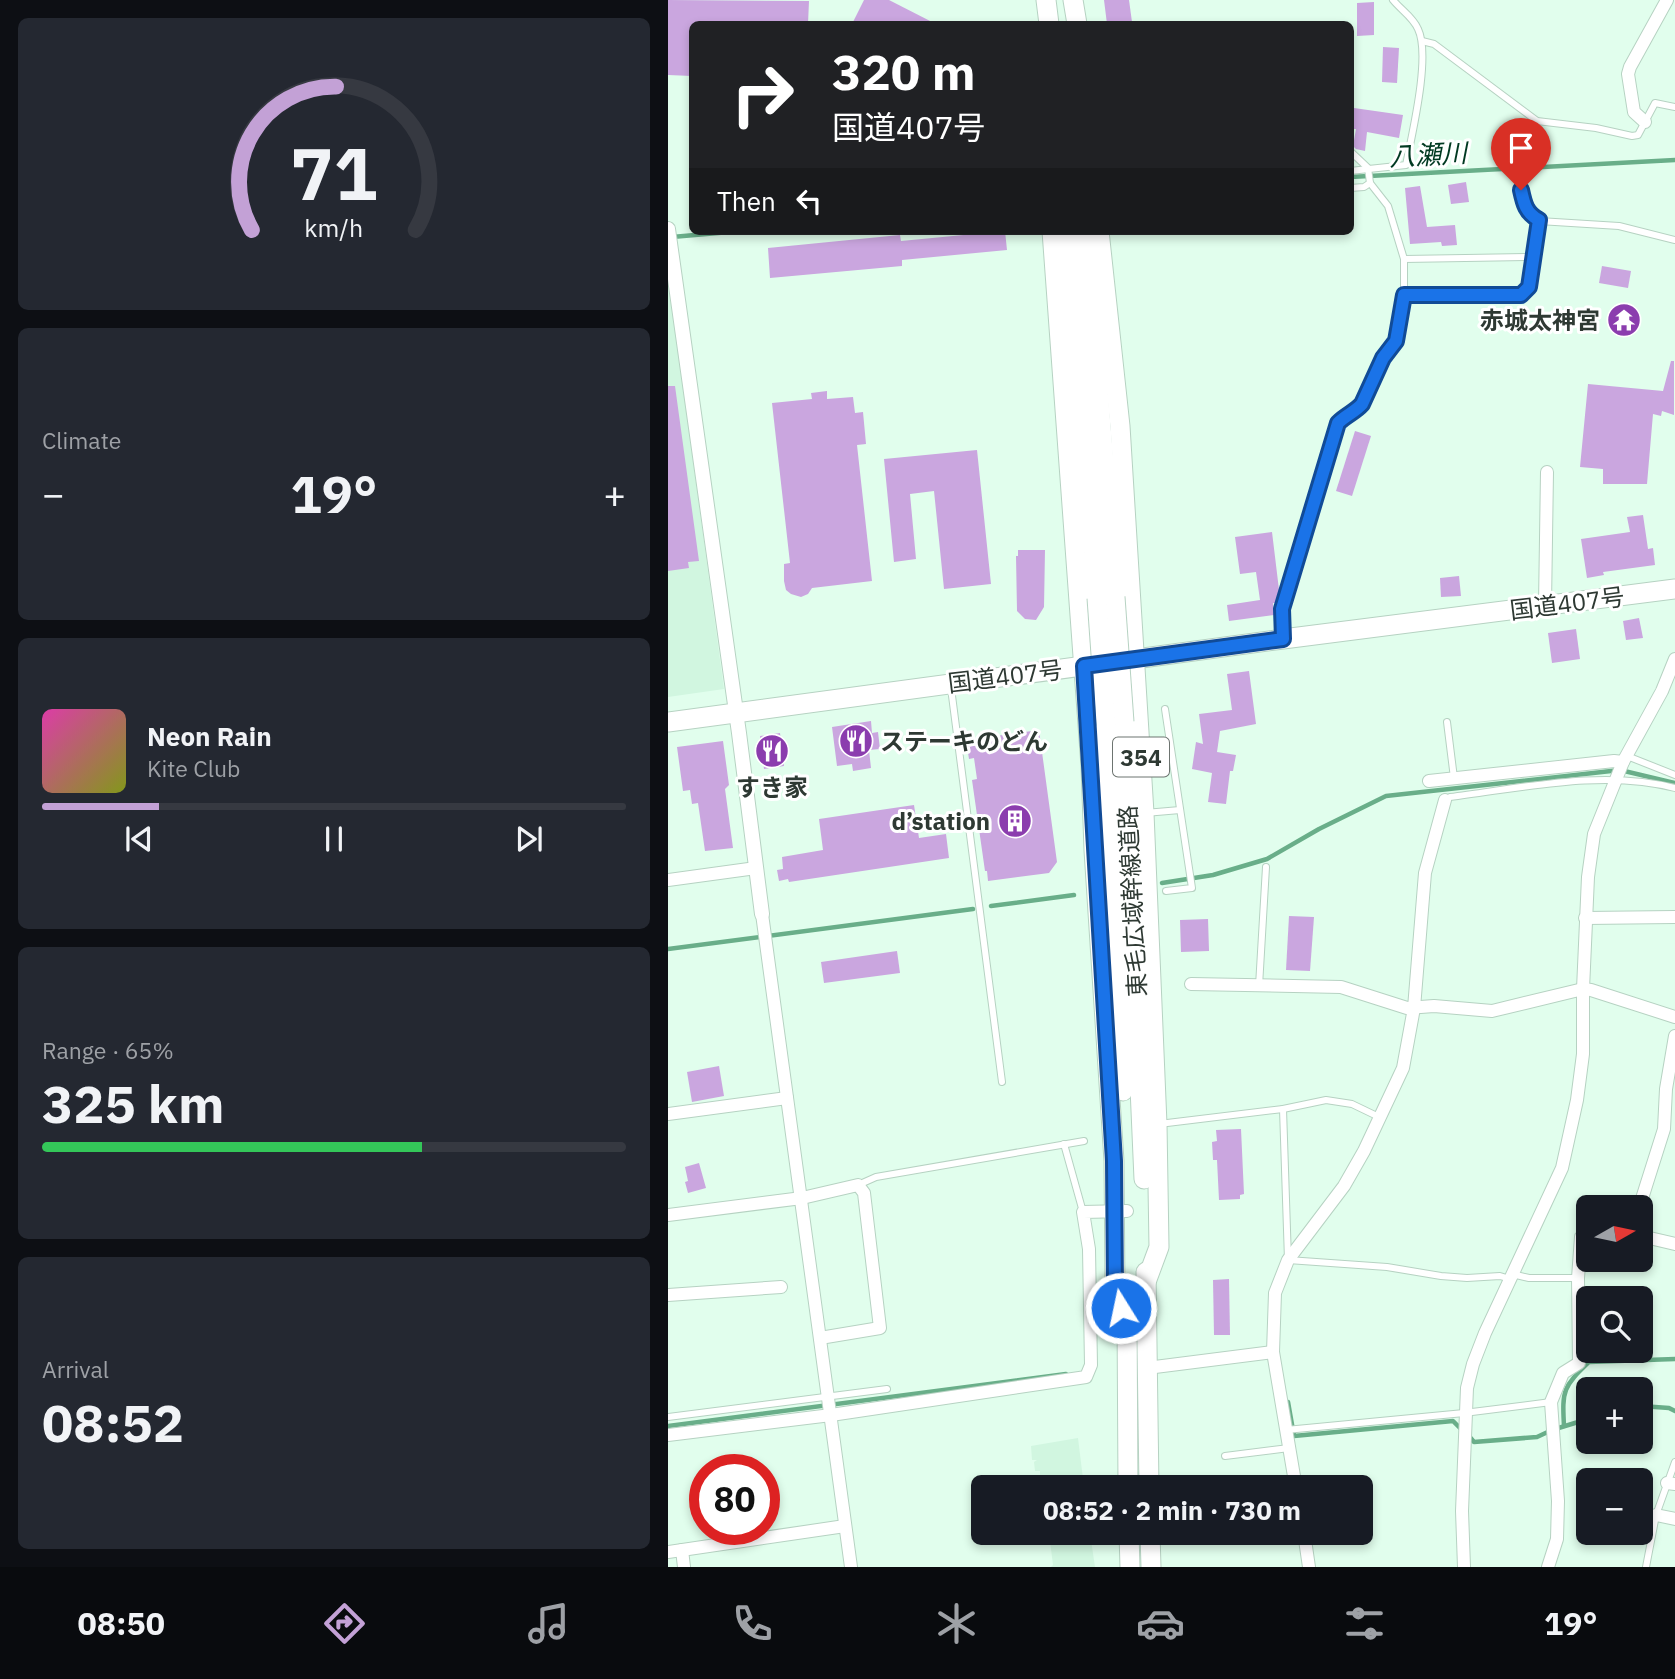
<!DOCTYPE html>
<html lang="en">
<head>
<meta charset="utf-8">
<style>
	body { margin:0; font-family:"IBM Plex Sans","Noto Sans JP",sans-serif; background:#242831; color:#f1f3f6; height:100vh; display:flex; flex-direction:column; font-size:26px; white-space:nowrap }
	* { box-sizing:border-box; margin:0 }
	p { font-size:23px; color:#9ea1a6 }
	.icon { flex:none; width:38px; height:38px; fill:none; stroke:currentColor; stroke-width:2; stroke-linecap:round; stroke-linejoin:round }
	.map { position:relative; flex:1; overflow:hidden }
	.side { display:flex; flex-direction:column; gap:18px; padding:18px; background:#0d0f14; width:668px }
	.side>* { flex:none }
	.banner { position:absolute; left:21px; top:21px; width:665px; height:214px; border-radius:10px; box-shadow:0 4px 10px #0003; background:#202124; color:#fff; overflow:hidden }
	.needle { width:46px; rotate:81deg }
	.fabs { position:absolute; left:908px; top:1195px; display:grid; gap:14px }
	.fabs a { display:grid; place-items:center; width:77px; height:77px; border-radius:10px; background:#171b24; box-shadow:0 4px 10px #0003; font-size:35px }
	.speed { position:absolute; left:21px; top:1454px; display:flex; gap:14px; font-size:35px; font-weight:700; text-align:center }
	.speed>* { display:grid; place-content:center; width:91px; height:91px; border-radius:50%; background:#171b24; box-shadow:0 4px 10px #0003; line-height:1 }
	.speed .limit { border:10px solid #d22; background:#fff; color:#111 }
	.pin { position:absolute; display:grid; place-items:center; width:60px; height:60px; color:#fff; margin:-72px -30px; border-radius:50% 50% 50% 0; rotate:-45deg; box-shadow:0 0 7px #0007 }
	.pin .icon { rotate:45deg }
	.me { position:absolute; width:77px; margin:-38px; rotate:350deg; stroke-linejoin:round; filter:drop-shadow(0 0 5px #0008) }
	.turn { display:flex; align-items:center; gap:24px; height:147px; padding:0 28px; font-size:32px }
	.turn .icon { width:91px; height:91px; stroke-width:2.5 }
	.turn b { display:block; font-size:49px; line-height:60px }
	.then { display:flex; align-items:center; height:66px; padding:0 28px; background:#0003; gap:14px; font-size:26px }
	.big { font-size:52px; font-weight:700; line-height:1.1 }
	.side .widget { flex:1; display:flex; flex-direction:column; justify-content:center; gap:10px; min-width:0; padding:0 24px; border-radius:10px; background:#242831 }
	.side .dial { align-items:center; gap:0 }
	.dial svg { height:182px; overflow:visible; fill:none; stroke:#363941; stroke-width:7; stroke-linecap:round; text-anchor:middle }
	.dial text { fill:#f1f3f6; stroke:none }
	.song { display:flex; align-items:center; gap:21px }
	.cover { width:84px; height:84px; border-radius:10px; background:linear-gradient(135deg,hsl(320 70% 55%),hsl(70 70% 35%)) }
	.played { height:7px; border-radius:4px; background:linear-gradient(90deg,#c3a1d6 20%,#363941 20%) }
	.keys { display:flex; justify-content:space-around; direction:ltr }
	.heat { display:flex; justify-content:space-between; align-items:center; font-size:38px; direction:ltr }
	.charge { height:10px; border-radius:5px; background:linear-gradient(90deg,#34c759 65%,#363941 0) }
	.trip { position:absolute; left:303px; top:1475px; width:402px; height:70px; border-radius:10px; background:#171b24; box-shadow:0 4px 10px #0003; font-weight:700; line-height:70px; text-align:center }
	.dock { display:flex; height:112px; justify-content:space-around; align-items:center; background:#090b0e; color:#9ea1a6 }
	.dock .icon { width:49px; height:49px }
	.dock .on { color:#c3a1d6 }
	.dock b { font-size:32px; color:#f1f3f6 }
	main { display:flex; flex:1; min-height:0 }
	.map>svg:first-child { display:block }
	.built { fill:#d1f6e0 }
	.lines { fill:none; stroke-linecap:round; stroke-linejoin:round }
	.stream { stroke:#69ae89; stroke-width:4.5 }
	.building { fill:#caa6df }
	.service-casing { stroke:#b6d2c2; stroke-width:8 }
	.minor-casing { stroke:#b6d2c2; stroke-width:14 }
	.tertiary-casing { stroke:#b6d2c2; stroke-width:16 }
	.trunk-casing { stroke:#b6d2c2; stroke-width:21 }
	.service { stroke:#fff; stroke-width:6 }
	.minor { stroke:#fff; stroke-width:12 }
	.tertiary { stroke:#fff; stroke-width:14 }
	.trunk { stroke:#fff; stroke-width:19 }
	.trunk-bridge-casing { stroke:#b6d2c2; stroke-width:21; stroke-linecap:butt }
	.trunk-bridge { stroke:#fff; stroke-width:19 }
	.route-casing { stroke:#114b97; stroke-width:18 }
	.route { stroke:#1a73e8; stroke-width:12 }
	.labels { text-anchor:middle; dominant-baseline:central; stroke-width:6; stroke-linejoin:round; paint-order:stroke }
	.shield { fill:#fff; stroke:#6d7470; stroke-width:2 }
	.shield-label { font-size:23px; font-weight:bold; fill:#2e3933 }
	.poi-label { font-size:24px; font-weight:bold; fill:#2e3933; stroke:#fff; text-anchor:end }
	.street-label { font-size:24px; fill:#2e3933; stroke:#fff }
	.water-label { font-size:26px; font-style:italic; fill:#003921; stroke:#fff }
</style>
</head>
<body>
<main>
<section class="side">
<div class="widget dial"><svg viewBox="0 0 100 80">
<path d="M14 69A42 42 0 1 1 86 69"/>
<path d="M14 69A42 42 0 0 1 51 6" stroke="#c3a1d6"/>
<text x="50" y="56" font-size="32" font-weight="700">71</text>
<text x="50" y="72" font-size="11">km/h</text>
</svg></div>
<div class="widget"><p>Climate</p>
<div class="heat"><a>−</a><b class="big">19°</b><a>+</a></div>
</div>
<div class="widget">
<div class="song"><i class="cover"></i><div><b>Neon Rain</b><p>Kite Club</p></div></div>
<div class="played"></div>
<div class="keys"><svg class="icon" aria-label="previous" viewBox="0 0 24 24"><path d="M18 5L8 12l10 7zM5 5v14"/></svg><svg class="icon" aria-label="pause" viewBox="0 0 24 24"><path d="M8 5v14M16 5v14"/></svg><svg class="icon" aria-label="next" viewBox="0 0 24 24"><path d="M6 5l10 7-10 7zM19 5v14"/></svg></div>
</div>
<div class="widget"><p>Range · 65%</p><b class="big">325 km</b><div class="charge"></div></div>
<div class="widget"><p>Arrival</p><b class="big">08:52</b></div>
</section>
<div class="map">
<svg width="1007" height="1567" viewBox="0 0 1007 1567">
	<rect width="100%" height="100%" fill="#e1feed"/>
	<g class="built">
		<path d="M0,277L56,689L0,697Z"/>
		<path d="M410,1438L416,1487H372V1471H367L366,1462L369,1460H364L363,1446Z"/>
		<path d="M381,1533H422L427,1567H383L385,1565Z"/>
	</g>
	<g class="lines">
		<g class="stream">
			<path d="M682,177L1007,160"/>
			<path d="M4,237L73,231"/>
			<path d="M494,883L545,875L599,859L651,829L718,796L952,770L1007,783"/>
			<path d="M323,906L406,895"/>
			<path d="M0,949L305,909"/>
			<path d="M620,1402L626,1436L785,1421L794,1430"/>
			<path d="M973,1406L1001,1408L1007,1411"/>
			<path d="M0,1426L398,1374"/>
			<path d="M896,1426C894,1390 895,1387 921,1362L1007,1359"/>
			<path d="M801,1436L806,1442L869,1437L884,1430L920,1419"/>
		</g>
	</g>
	<g class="building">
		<path d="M0,0L141,1L140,24H24V76L0,75Z"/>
		<path d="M196,0H221L268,24H184Z"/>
		<path d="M436,0H461L464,22L439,24Z"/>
		<path d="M706,2V35L689,36V3Z"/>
		<path d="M715,47L731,48L729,83L714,82Z"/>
		<path d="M686,108L735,115L731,138L699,132L697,151L688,149L685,146L688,129H683Z"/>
		<path d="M798,182L801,202L783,204L780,185Z"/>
		<path d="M752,186L759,227L787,225L789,245L774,246L773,242L742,244L737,188Z"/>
		<path d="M337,231L339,250L234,260V266L102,278L100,248L232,235L233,241Z"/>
		<path d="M934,266L963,271L960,288L931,283Z"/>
		<path d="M947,312L967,315L966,327L946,325Z"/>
		<path d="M1003,361H1006V415L994,411L993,416L985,414L979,484H935V469L912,467L920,384L995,391Z"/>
		<path d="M0,386H7L31,561L20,562L21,568L0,571Z"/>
		<path d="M159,391V399L185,397L187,413L195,412L198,444L189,445L204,581L144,588L140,594L133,597L123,594L118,590L116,581V564L122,563L104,403L144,399L143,393Z"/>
		<path d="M687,431L703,436L684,496L668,491Z"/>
		<path d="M309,450L323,584L276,589L266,491L242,494L248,559L226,562L216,459Z"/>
		<path d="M975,515L980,549L985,548L987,565L935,572L936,575L919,578L913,539L962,532L959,517Z"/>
		<path d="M604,532L612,598L610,603H605L606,615L561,621L559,605L592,600L588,572L572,574L567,537Z"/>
		<path d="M350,550H377L376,607L368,620L357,619L349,611L348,556H350Z"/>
		<path d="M791,576L793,596L773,597L772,578Z"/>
		<path d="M971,618L975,638L958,640L955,621Z"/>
		<path d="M908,629L912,659L884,663L880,633Z"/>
		<path d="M581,671L588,724L552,731L549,752L568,755L565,771H562L558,804L540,802L544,773L524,769L528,742L535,744L531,714L564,710L559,674Z"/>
		<path d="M203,721L204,733L210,732L212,749L201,750L203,768L185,771L184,764L169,766L164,727Z"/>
		<path d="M371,730L389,862L381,873L320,881L319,871H317L304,780L309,779L306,758L301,759L298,740Z"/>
		<path d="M112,733L116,766L96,769L92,736Z"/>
		<path d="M55,741L61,785L57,789L65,848L37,851L30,803L24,804L22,790L15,791L9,747Z"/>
		<path d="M246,805L251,838L278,834L281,858L121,882L120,879L111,881L109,870L115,869L114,857L155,850L151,819Z"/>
		<path d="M621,916L646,917L642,971L618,970Z"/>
		<path d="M540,919L541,951L513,952L512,920Z"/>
		<path d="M229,951L232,973L156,983L153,962Z"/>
		<path d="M51,1066L56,1096L24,1102L19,1072Z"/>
		<path d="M573,1129L576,1194L572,1195V1199L551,1200L549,1160H545L544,1142L549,1141L548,1130Z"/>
		<path d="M31,1163L38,1188L20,1193L17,1182L20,1181L17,1167Z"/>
		<path d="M561,1279L562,1335H546L545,1280Z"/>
	</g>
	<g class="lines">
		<g class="service-casing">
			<g id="service">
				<path d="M754,41L766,44L869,121L928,128L964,136L970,135L987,103L1007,107"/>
				<path d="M869,121L849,157L856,206L862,215L871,221L951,226L1007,240"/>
				<path d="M682,171L738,165C744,134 763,56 750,29C745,17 733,10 725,0"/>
				<path d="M682,188L696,187L702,183"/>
				<path d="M736,259L865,257L871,221"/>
				<path d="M736,295H853L861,287L865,257"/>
				<path d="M615,637L614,609L670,423C678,415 687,412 694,404L715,358L728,341L736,295V259L720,206L702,183L700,168L682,151"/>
				<path d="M283,688L334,1082"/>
				<path d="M497,709L524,888L498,891"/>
				<path d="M779,722L786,778"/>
				<path d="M959,756L1007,775"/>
				<path d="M777,800L782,797C854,788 936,769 1007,788"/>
				<path d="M477,813L512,810"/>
				<path d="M591,986L598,867"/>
				<path d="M615,1109L620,1260L719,1267L773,1276L799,1278L832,1276L842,1279"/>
				<path d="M491,1124L615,1109L658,1100L684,1104L711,1117"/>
				<path d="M396,1144L415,1212"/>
				<path d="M190,1185L208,1177L416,1141"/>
				<path d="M844,1274L861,1278H910"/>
				<path d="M0,1417L219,1389"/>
				<path d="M618,1430L796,1413L883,1402"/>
				<path d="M557,1456L621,1448"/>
				<path d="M978,1567L988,1515L1007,1462"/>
			</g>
		</g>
		<g class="minor-casing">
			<g id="minor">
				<path d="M977,122L966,112L960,74L962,67L999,0"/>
				<path d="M877,605L879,472"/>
				<path d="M761,781L946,761L955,762"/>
				<path d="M0,880L88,868"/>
				<path d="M94,914L183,1567"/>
				<path d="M917,918L1007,917"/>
				<path d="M523,984L673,987L739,1008L766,1006L824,1011L915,989L923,990L1007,1017"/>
				<path d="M0,1114L119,1098"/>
				<path d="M971,1208L996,1129L998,1089L1007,1036"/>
				<path d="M0,1215L134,1198L190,1185L196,1193L212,1328L152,1338"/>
				<path d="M973,1236L1007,1244"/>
				<path d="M0,1295L113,1287"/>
				<path d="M479,1368L605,1352"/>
				<path d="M0,1435L163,1415L418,1377L423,1365L421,1249L415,1212L459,1211"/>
				<path d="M999,1483L1007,1484"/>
				<path d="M628,1488L605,1352L607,1293L620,1260L676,1186L696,1151L735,1068L746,1008L757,873L777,800"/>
				<path d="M988,1515L1007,1519"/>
				<path d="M636,1533L641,1567"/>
				<path d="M14,1550L16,1567"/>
				<path d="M0,1552L177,1526"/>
				<path d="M796,1567L794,1511L799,1388L805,1364L817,1333L894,1168L909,1100L915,1054V989L920,877L926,834L955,762L994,691L1007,659"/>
				<path d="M880,1567L889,1539L890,1501L883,1402L895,1373L911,1363L910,1278L913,1237L920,1232"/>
			</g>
		</g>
		<g class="tertiary-casing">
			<path id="tertiary" d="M0,229L71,733L94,914"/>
		</g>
		<g class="trunk-casing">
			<g id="trunk">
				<path d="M378,0L381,24"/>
				<path d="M405,0L409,24"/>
				<path d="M384,231L423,766L426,850L446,1161L447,1290L459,1327"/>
				<path d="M401,231L429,598"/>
				<path d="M417,231L447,597"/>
				<path d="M431,231L452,426L476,813L489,1124L491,1247L478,1282"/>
				<path d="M0,722L615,639L1007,589"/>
				<path d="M456,722L476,1179"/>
				<path d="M438,725L455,1091"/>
				<path d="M478,1272L481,1488"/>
				<path d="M459,1313L460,1488"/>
				<path d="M461,1533L462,1567"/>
				<path d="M482,1533L483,1567"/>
			</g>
		</g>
		<use href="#service" class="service"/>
		<use href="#minor" class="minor"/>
		<use href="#tertiary" class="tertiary"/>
		<use href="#trunk" class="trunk"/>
		<g class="trunk-bridge-casing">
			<g id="trunk-bridge">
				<path d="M447,597L456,722"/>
				<path d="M429,598L438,725"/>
			</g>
		</g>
		<use href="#trunk-bridge" class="trunk-bridge"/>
	</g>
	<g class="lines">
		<g class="route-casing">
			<path id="route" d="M453,1308L447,1290L446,1161L416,666L615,639L614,609L670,423C678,415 687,412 694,404L715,358L728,341L736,295H853L861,287L871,220C858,213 856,204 853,190"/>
		</g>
		<use href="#route" class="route"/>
	</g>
	<defs>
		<g id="temple-disc" transform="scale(1.75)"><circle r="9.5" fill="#8b3dae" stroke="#fff"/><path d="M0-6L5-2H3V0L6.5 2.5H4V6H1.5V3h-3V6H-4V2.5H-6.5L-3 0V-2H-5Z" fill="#fff"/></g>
		<g id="restaurant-disc" transform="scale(1.75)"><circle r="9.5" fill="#8b3dae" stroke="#fff"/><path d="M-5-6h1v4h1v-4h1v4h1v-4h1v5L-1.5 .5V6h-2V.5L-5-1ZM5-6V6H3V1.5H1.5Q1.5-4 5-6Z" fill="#fff"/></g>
		<g id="building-disc" transform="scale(1.75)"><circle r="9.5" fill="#8b3dae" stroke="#fff"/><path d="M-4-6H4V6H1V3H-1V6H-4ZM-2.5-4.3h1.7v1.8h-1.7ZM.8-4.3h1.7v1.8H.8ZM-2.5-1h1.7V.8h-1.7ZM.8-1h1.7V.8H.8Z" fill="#fff"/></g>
	</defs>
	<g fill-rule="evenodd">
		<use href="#temple-disc" x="956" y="320"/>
		<use href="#restaurant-disc" x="188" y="741"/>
		<use href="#restaurant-disc" x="104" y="751"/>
		<use href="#building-disc" x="347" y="821"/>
	</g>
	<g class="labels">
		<rect class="shield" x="445" y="737.5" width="56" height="39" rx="5"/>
		<g class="shield-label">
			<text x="473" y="757">354</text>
		</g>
		<g class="poi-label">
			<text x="932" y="320">赤城太神宮</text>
			<text x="212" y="741" text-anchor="start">ステーキのどん</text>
			<text x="104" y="787" text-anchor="middle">すき家</text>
			<text x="322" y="821">d’station</text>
		</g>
		<g class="street-label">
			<text transform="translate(899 603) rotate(-7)">国道407号</text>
			<text transform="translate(337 676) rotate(-7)">国道407号</text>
			<text transform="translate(464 901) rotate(-93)">東毛広域幹線道路</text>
		</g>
		<g class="water-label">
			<text transform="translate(760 154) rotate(-3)">八瀬川</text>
		</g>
	</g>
</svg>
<div class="fabs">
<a><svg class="needle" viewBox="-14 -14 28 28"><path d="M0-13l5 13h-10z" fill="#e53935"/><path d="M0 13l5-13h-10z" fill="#9ea1a6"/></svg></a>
<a><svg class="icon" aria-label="search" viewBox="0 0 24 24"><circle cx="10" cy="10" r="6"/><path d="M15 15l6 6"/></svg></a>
<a>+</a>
<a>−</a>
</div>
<div class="speed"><div class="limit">80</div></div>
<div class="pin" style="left:853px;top:190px;background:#d93025"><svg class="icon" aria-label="arrive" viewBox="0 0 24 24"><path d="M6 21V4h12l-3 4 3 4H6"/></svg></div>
<svg class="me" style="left:453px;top:1308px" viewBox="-20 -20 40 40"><circle r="17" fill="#1a73e8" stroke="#fff" stroke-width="3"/><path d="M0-11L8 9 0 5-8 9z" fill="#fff"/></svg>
<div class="trip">08:52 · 2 min · 730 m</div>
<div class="banner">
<div class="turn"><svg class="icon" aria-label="right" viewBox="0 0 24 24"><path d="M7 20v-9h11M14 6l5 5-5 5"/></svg><div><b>320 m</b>国道407号</div></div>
<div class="then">Then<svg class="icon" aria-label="left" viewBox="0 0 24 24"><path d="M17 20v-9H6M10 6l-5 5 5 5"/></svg></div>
</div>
</div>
</main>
<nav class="dock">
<b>08:50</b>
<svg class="icon on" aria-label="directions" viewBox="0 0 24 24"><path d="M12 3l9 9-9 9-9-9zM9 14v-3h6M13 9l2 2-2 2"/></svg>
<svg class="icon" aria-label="music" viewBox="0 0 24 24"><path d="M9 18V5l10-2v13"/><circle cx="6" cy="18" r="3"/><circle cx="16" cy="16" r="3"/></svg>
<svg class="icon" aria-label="phone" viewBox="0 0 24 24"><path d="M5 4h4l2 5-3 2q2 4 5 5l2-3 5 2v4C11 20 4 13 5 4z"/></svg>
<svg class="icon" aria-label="climate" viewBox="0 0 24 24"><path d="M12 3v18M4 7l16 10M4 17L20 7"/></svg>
<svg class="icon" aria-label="car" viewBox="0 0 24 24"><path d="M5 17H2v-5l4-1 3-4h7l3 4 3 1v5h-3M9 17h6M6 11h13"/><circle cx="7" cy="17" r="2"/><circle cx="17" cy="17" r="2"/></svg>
<svg class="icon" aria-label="filters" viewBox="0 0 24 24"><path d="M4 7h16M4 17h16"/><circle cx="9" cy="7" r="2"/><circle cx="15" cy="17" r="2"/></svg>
<b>19°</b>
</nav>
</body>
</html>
